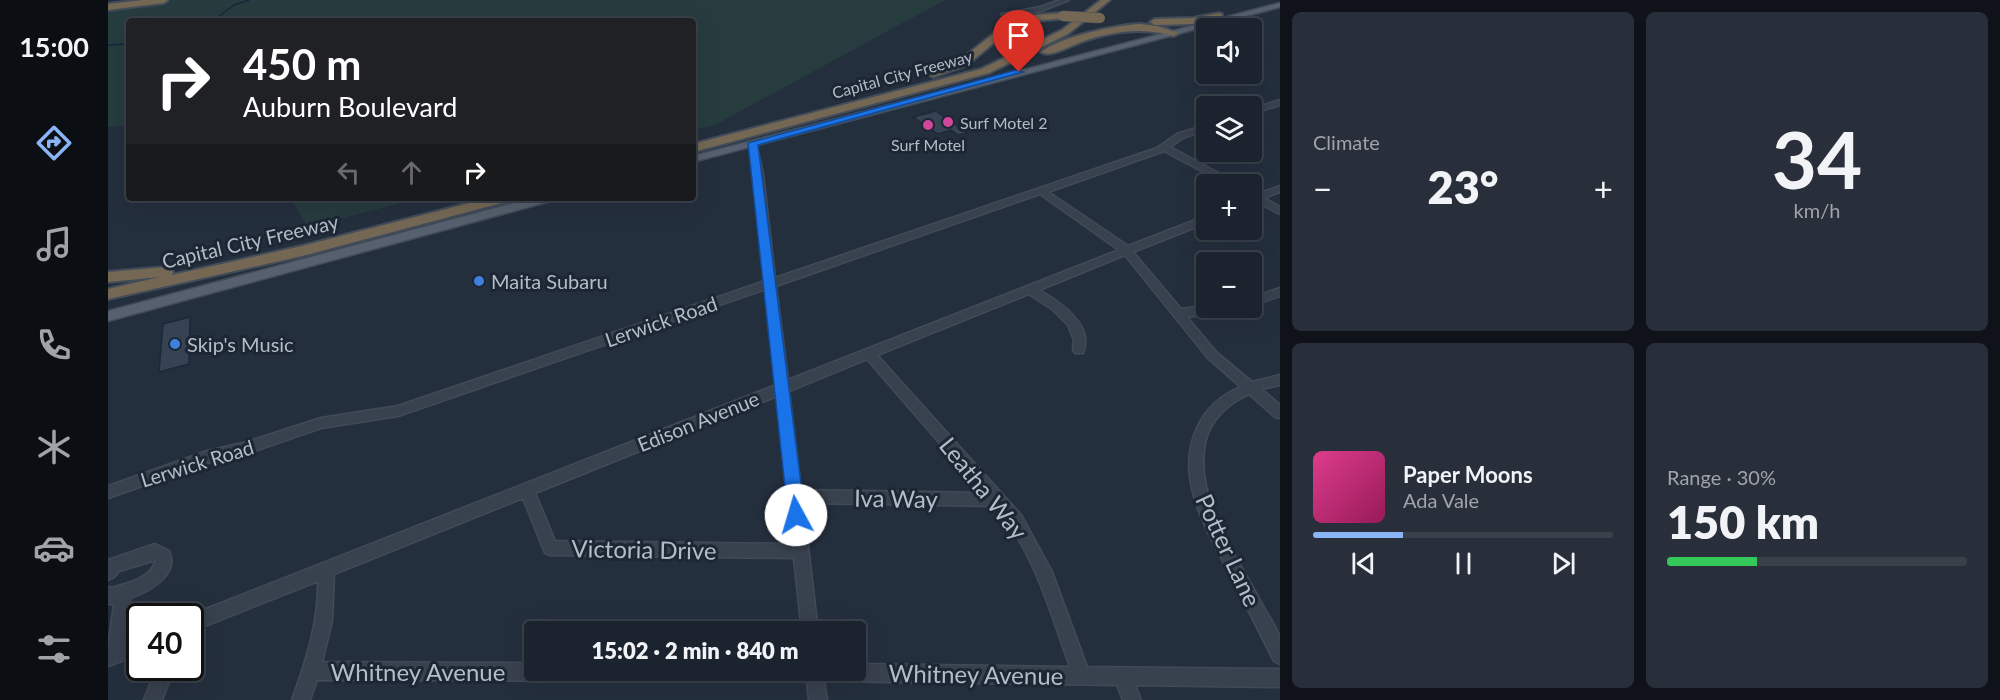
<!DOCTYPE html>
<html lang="en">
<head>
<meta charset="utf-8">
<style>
	body { margin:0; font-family:Lato,sans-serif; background:#282f3a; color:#f1f3f6; height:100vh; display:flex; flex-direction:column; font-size:22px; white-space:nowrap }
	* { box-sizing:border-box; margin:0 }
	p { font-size:20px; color:#a0a4aa }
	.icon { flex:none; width:33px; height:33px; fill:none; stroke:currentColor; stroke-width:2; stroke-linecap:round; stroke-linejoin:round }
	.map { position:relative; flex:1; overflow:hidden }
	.side { display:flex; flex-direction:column; gap:12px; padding:12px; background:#0f1319; width:720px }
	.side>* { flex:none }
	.hud { position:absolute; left:18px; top:18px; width:570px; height:183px; border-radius:6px; box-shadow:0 6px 24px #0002,0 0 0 2px #39404a; background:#202124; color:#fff; overflow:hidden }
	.controls { position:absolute; left:1088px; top:18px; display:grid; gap:12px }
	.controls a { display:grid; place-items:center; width:66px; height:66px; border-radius:6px; background:#1b232e; box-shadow:0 6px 24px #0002,0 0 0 2px #39404a; font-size:30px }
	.speed { position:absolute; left:18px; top:603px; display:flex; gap:12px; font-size:30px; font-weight:700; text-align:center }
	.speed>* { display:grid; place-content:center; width:78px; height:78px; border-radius:50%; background:#1b232e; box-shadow:0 6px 24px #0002,0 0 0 2px #39404a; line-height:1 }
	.speed .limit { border:3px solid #111; border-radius:9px; background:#fff; color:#111 }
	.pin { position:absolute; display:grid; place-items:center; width:51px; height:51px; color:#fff; margin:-62px -26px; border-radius:50% 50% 50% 0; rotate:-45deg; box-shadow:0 0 6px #0007 }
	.pin .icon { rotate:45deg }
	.me { position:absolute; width:66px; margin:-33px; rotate:354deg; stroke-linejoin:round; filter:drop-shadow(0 0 4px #0008) }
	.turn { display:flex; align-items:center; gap:21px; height:126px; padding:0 18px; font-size:27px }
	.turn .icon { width:78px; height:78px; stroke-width:2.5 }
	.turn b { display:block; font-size:42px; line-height:51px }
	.lanes { display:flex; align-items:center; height:57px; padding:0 18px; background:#0003; justify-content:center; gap:30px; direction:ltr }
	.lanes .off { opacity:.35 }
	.big { font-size:45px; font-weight:800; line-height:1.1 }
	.side .tile { flex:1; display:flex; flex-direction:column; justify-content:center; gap:9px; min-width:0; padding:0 21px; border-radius:9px; background:#282f3a }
	.side .dial { align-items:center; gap:0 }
	.dial b { font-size:78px; line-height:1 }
	.song { display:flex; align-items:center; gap:18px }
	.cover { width:72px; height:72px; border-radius:9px; background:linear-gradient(135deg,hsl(330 70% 55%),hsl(330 70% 35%)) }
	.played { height:6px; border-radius:3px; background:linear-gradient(90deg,#8ab4f8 30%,#39404a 30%) }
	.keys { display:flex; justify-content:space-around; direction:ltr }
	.heat { display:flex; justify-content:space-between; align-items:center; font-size:33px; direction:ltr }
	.charge { height:9px; border-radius:4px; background:linear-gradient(90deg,#34c759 30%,#39404a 0) }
	.side .tiles { flex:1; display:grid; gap:12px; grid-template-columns:repeat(2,1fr) }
	.trip { position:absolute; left:416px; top:621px; width:342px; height:60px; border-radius:6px; background:#1b232e; box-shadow:0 6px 24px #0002,0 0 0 2px #39404a; font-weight:800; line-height:60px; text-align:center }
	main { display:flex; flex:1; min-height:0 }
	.tab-bar { display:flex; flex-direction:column; width:108px; justify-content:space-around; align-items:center; background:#0b0e12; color:#a0a4aa }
	.tab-bar .icon { width:42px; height:42px }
	.tab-bar .current { color:#8ab4f8 }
	.tab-bar b { font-size:27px; color:#f1f3f6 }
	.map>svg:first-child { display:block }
	.green { fill:#263c3f }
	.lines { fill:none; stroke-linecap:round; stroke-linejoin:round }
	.stream { stroke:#17263c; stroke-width:1.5 }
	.building { fill:#364354; stroke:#1f2835; stroke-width:1.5 }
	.minor-casing { stroke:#414a57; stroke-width:3 }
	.major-casing { stroke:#414a57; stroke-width:3 }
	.highway-casing { stroke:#434c59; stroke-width:4 }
	.minor { fill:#38414e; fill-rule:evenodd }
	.major { fill:#56606e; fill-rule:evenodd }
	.highway { fill:#746855; fill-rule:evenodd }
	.highway-bridge-casing { stroke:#434c59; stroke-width:11; stroke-linecap:butt }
	.highway-bridge { stroke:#746855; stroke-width:10 }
	.route { fill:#1a73e8; stroke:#114b97; stroke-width:1.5 }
	.hotel-dot { fill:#d1479c; stroke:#1d2633; stroke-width:2 }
	.shop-dot { fill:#3f7fe0; stroke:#1d2633; stroke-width:2 }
	.labels { text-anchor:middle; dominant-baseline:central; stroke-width:6; stroke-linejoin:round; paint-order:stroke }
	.far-street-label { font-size:16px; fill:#b4bcc9; stroke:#1d2633 }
	.far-poi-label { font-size:16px; fill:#b4bcc9; stroke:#1d2633; text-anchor:start }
	.street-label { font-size:20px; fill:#b4bcc9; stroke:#1d2633 }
	.poi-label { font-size:20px; fill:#b4bcc9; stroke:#1d2633; text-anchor:start }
	.near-street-label { font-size:24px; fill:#b4bcc9; stroke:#1d2633 }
</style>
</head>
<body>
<main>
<nav class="tab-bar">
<b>15:00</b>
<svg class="icon current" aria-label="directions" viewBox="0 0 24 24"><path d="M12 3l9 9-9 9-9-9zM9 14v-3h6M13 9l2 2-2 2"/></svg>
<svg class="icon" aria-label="music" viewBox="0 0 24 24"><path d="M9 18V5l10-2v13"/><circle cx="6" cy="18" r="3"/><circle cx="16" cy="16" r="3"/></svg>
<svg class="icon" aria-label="phone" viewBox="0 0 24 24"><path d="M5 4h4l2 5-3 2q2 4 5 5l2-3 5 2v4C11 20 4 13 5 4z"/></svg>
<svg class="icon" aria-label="climate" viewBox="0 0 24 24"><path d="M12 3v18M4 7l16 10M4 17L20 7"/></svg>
<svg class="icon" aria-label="car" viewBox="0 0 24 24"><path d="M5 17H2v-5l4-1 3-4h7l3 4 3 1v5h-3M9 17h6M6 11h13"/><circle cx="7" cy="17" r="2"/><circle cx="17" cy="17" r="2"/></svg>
<svg class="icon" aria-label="filters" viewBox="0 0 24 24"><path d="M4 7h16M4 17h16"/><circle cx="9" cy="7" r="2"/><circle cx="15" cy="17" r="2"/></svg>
</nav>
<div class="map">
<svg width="1172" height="700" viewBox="0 0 1172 700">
	<rect width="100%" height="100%" fill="#242f3e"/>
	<g class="green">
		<path d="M65,0H837L607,125L585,130V21H21V125L0,127V9Z"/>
		<path d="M183,198H314L199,227Z"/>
	</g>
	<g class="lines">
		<g class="stream">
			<path d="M105,21L126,5L141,0"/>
			<path d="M0,45L21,44"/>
		</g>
	</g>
	<g class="building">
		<path d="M828,111L859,133L850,135L843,130L830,134L805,117Z"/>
		<path d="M82,317L81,364L51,372L55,324Z"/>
	</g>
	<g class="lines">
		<g class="minor-casing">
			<g id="minor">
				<path d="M952,0H961L933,11L896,16L893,14L932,7Z"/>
				<path d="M1172,100V105L1143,114V109Z"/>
				<path d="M1098,125V130L1075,138L1062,147L1127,182L1128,184H1118L1056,151L940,192L1020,246L1098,216V223L1025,252L1073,309L1098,306L1123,308L1122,311L1118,312L1079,317L1108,352L1144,382L1172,375V385L1153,389L1172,405V418L1167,417L1141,394C1120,403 1102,420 1097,443C1086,501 1131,559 1156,608C1161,617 1168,626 1171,636C1172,644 1172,655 1172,664L1166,661C1152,634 1139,607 1125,580C1101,534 1064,478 1090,426C1099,407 1114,395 1133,387L1100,358L1017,255L931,290C952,302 987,325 975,353H967L965,350L966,340L960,325L944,309L921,294L769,355L913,515L944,572L979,667L1172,669V687L1027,685L1033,700H1015L1009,685L716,681L719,700H701L699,681L209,680L202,700H184C198,661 211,622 210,581L82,632V616H80L668,385L658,289L290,416L213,428L135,455L99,463L0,498V486L99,451L135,443L213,418L290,406L657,281L641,141L648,143L655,174L667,278L1049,148L1069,134ZM932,194L1011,250L680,380L668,286ZM759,359L875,493L693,490L681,391ZM669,396L684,544L447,541L427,493ZM415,498L437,553L442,555L686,558L694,632H710L695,503L887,506C926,551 942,611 962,667L747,664V670H426V663L214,662L224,621L226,574Z"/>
				<path d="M1172,186V192L1156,198L1172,207V214L1147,201H1143V192L1149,194Z"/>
				<path d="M1172,288V296L1143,306V298Z"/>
				<path d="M47,544L61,551C72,575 40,592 22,598L18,642L32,637V654L0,666V648L6,604H0V587L4,588C20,583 43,579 48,560L11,571L6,577L0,580V560Z"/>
				<path d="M48,668H66L54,700H36Z"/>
			</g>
		</g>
		<g class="major-casing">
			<g id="major">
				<path d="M1172,3V7L585,162V156Z"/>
				<path d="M425,198H445L443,201L0,321V311Z"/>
			</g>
		</g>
		<g class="highway-casing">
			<g id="highway">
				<path d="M35,0H60L56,3L0,10V4Z"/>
				<path d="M993,0H1002L960,34L881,73L585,152V144L873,69L954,30Z"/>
				<path d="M955,13L958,14V18L928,21L905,27L859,65L825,77L820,74L851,61L899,23L928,15Z"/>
				<path d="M1111,13L1114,14V18L1085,24L1047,25L1042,22L1047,19L1085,18Z"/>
				<path d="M1032,24L1049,26L1071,33L1066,36C1033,27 1005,31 973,42C962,46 942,58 933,52C952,37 1007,25 1032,24Z"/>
				<path d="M381,198H403L401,201L194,256L0,299V289L52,277L0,282V272L58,267L63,269L65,272L64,275L194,246Z"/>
			</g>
		</g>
		<use href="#minor" class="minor"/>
		<use href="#major" class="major"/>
		<use href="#highway" class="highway"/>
		<g class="highway-bridge-casing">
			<path id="highway-bridge" d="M955,16L992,18"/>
		</g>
		<use href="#highway-bridge" class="highway-bridge"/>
	</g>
	<path class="route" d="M908,70L915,72L650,145L697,515L694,520L688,522L683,520L680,515L640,143Z"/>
	<g class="hotel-dot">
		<circle cx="840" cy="122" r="6"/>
		<circle cx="820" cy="125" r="6"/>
	</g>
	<g class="shop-dot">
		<circle cx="371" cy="281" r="6"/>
		<circle cx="67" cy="344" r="6"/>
	</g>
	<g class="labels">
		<g class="far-street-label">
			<text transform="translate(794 74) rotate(-15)">Capital City Freeway</text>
		</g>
		<g class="far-poi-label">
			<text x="852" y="122">Surf Motel 2</text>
			<text x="820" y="144" text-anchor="middle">Surf Motel</text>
		</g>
		<g class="street-label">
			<text transform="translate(142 241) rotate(-13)">Capital City Freeway</text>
			<text transform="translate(553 321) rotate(-19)">Lerwick Road</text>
			<text transform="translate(590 421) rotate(-22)">Edison Avenue</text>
			<text transform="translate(89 463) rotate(-17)">Lerwick Road</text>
		</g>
		<g class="poi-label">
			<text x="383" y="281">Maita Subaru</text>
			<text x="79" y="344">Skip's Music</text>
		</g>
		<g class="near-street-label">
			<text transform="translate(876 488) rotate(51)">Leatha Way</text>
			<text transform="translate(788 498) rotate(1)">Iva Way</text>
			<text transform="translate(536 549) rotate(1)">Victoria Drive</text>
			<text transform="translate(1121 550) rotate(65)">Potter Lane</text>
			<text x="310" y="671">Whitney Avenue</text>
			<text transform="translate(868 674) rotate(1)">Whitney Avenue</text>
		</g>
	</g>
</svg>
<div class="controls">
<a><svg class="icon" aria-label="sound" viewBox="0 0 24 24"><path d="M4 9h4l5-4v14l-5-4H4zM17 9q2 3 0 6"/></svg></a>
<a><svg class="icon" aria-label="layers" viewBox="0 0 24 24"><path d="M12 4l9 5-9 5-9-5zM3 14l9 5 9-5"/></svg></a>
<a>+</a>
<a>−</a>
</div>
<div class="speed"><div class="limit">40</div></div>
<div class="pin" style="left:911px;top:72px;background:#d93025"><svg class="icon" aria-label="arrive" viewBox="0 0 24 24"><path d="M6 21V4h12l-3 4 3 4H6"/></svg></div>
<svg class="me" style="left:688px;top:515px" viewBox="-20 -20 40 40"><circle r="19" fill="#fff"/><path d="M0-13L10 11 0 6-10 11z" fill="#1a73e8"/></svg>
<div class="trip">15:02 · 2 min · 840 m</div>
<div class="hud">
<div class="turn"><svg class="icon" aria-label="right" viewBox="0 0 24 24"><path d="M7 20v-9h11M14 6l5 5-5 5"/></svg><div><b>450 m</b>Auburn Boulevard</div></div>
<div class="lanes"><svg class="icon off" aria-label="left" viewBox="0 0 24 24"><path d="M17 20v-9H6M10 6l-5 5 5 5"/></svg><svg class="icon off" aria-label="ahead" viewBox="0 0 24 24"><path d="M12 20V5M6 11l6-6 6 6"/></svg><svg class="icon" aria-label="right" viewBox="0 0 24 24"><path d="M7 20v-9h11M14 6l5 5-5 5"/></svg></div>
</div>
</div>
<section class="side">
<div class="tiles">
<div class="tile"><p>Climate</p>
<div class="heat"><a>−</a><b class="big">23°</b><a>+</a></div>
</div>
<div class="tile dial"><b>34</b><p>km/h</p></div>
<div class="tile">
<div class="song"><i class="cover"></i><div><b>Paper Moons</b><p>Ada Vale</p></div></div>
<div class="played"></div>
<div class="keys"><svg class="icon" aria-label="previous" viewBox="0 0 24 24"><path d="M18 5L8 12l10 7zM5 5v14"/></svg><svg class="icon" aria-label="pause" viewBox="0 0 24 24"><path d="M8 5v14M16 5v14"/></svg><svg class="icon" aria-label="next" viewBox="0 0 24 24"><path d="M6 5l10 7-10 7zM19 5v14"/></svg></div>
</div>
<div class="tile"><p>Range · 30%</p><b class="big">150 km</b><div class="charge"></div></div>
</div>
</section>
</main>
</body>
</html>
